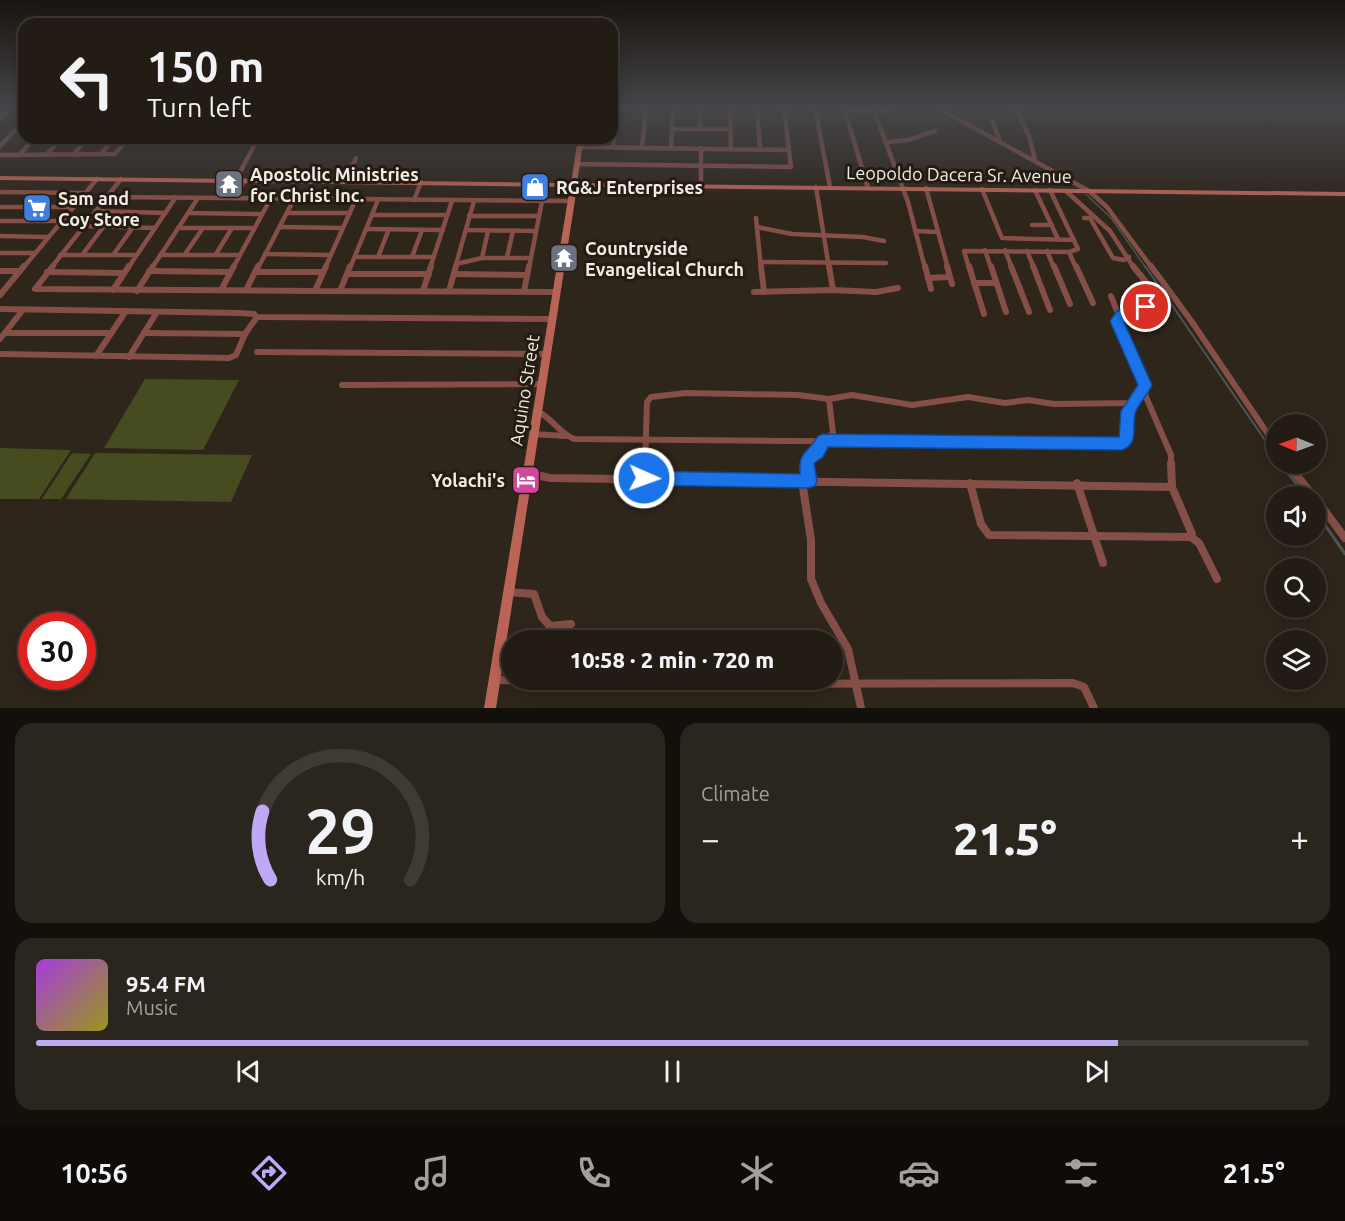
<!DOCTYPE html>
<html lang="en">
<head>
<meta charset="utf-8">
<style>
	body { margin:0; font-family:Ubuntu,sans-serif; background:#2a251d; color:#f1f3f6; height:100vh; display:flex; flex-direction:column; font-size:22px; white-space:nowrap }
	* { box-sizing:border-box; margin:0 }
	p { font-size:20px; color:#a2a1a0 }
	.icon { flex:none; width:33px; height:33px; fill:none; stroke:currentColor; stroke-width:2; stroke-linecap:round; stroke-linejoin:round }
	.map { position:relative; height:708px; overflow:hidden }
	.drawer { display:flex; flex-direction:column; gap:15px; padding:15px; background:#130f0b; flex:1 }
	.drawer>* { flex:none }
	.hud { position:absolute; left:18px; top:18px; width:600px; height:126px; border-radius:18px; box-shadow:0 3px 15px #0003,0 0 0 2px #3f3a34; background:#221c14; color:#f1f3f6; overflow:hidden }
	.needle { width:39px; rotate:271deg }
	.buttons { position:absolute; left:1266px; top:414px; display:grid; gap:12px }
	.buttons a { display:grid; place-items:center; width:60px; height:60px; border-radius:50%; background:#221c14; box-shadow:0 3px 15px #0003,0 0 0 2px #3f3a34; font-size:30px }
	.speed { position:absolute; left:18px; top:612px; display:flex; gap:12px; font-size:30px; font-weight:700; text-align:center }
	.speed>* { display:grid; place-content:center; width:78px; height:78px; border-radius:50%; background:#221c14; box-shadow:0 3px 15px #0003,0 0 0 2px #3f3a34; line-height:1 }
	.speed .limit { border:9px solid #d22; background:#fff; color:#111 }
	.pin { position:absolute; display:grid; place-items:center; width:51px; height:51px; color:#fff; margin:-26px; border:3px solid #fff; border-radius:50%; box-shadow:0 2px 6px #0007 }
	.me { position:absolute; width:66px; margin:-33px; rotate:92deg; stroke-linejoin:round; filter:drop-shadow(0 0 4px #0008) }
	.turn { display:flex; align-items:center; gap:21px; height:126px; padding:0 30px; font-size:27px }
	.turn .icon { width:78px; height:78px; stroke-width:2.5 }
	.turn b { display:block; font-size:42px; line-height:51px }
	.big { font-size:45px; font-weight:800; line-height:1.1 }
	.drawer .tile { flex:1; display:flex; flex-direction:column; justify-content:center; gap:9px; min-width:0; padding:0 21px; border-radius:18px; background:#2a251d }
	.drawer .dial { align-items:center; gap:0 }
	.dial svg { height:156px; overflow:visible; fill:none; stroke:#3f3a34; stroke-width:7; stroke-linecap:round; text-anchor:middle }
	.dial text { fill:#f1f3f6; stroke:none }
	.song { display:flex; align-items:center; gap:18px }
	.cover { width:72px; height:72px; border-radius:9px; background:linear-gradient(135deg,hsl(280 70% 55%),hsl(60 70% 35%)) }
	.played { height:6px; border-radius:3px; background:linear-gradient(90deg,#bea9f5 85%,#3f3a34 85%) }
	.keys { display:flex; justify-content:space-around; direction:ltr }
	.heat { display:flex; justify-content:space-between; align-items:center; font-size:33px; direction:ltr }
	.drawer .tiles { flex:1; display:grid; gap:15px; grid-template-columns:1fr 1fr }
	.tile:last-child { grid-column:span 2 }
	.trip { position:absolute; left:501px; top:630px; width:342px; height:60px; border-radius:30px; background:#221c14; box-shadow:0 3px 15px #0003,0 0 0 2px #3f3a34; font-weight:800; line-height:60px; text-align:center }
	.tab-bar { display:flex; height:96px; justify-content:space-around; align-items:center; background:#0e0b08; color:#a2a1a0 }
	.tab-bar .icon { width:42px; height:42px }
	.tab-bar .selected { color:#bea9f5 }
	.tab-bar b { font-size:27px; color:#f1f3f6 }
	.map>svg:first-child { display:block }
	.green { fill:#464c20 }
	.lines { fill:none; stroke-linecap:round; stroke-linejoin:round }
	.stream-far2 { stroke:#4c5454; stroke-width:1.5 }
	.stream-far1 { stroke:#4c5454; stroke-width:2 }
	.stream { stroke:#4c5454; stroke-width:3 }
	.street-far2 { stroke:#854f47; stroke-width:4.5 }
	.street-far1 { stroke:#854f47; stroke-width:6 }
	.street { stroke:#854f47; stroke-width:8 }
	.secondary { fill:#ba6457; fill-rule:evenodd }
	.route { fill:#1a73e8; stroke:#114b97; stroke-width:1.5 }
	.labels { text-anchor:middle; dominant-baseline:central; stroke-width:6; stroke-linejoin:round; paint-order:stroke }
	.poi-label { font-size:18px; font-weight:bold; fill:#f0ebe4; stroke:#241c12; text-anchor:start }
	.street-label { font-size:18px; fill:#f0ebe4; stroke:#241c12 }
</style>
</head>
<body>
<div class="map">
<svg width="1345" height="708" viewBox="0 0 1345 708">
	<rect width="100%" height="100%" fill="#2e251b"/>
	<g class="green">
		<path d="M145,379L239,380L203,450L104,448Z"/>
		<path d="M0,448L71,450L39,499H0Z"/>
		<path d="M72,453L91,454L61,499H42Z"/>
		<path d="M95,453L252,455L231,502L66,499Z"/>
	</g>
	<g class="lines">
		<path class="stream-far2" d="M1086,194L1112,219L1146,268"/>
		<path class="stream-far1" d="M1145,266L1276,456"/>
		<g class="stream">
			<path d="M1282,464L1305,496"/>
			<path d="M1316,512L1345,554"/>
		</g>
		<g class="street-far2">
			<path d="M700,108V129"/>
			<path d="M730,108L731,149"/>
			<path d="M757,108L760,149"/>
			<path d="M815,108L830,187"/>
			<path d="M844,108L868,188"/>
			<path d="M873,108L908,202L925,268"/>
			<path d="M938,108L1089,191L1107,207L1152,268"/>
			<path d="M1015,108L1029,136L1035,160"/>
			<path d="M845,111H874"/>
			<path d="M875,114L895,108"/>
			<path d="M0,118L10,108"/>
			<path d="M992,120L999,139"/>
			<path d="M672,129H731"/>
			<path d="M887,142L908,140L935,131"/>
			<path d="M0,146L24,121"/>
			<path d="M579,147L789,150"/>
			<path d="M613,147L618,108"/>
			<path d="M642,147L646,108"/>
			<path d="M671,148L673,108"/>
			<path d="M701,148V185"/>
			<path d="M20,154L35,138"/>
			<path d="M47,154L62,138"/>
			<path d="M74,154L87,138"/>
			<path d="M101,154L114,138"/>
			<path d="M0,155L115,154L128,138"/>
			<path d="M576,164L791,167L784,108"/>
			<path d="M236,180L258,138"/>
			<path d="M345,181L356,158"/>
			<path d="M816,187L829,268"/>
			<path d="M926,188L948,268"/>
			<path d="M982,189L1002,238L1074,240"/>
			<path d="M1035,190L1058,239"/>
			<path d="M1066,191L1110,231L1134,268"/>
			<path d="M0,192L84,193"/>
			<path d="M106,197L356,199"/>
			<path d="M234,198L245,180"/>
			<path d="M414,200L421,182"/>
			<path d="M0,207H72"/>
			<path d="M95,211L165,213"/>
			<path d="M188,213L261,214"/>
			<path d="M287,213H350"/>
			<path d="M372,215H447"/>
			<path d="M469,216H539"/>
			<path d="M756,218L761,268"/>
			<path d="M1084,218H1090L1113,258L1124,260L1129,257"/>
			<path d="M0,221H60"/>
			<path d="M1032,225H1052"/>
			<path d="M83,226L155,228"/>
			<path d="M279,227L343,228"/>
			<path d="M757,227L792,234L863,237L884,241"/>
			<path d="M178,228H254"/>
			<path d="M366,229L443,230"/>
			<path d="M466,230L536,231"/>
			<path d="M916,231L937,232"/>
			<path d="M0,236L47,237"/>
			<path d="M985,250L991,268"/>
			<path d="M1005,250L1012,268"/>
			<path d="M1027,251L1034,268"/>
			<path d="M1047,251L1054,268"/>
			<path d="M1069,252L1076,268"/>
			<path d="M0,253H35"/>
			<path d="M185,254L203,228"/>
			<path d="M216,254L232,228"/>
			<path d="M265,254L331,255"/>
			<path d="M60,255H136"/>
			<path d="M82,255L104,226"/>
			<path d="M113,255L133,227"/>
			<path d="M160,255H239"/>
			<path d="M355,257H434"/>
			<path d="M378,257L389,229"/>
			<path d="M412,257L422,230"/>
			<path d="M507,257L513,231"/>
			<path d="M482,258L488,231"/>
			<path d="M761,262L886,263"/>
			<path d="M456,264L482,258H531"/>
			<path d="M23,268L97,179"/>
			<path d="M51,268L121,179"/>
			<path d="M128,268L176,197"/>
			<path d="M152,268L198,198"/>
			<path d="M233,268L271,198"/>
			<path d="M258,268L294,199"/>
			<path d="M325,268L356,199L570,201"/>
			<path d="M350,268L378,200"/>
			<path d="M430,268L452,201"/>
			<path d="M455,268L474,201"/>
			<path d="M529,268L542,201"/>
			<path d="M969,268L964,251L1069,252L1078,249L1050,190"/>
		</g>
		<g class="street-far1">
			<path d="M53,266L35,289L315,291"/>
			<path d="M326,266L315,291L556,292"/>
			<path d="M761,266L764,292"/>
			<path d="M829,266L833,290"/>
			<path d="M925,266L931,289"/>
			<path d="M947,266L952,284"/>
			<path d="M969,266L984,314"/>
			<path d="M991,266L1006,312"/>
			<path d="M1011,266L1029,312"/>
			<path d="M1033,266L1050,310"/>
			<path d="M1054,266L1070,304"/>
			<path d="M1076,266L1093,303"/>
			<path d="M1133,266L1154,292L1148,305L1118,317L1117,325L1144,381L1146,397L1171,455V465"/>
			<path d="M1151,266L1192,322L1276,446"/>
			<path d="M0,271H20"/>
			<path d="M149,271L230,272"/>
			<path d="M47,272L124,273"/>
			<path d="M256,272H323"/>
			<path d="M348,274H429"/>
			<path d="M454,274L527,275"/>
			<path d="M928,278L950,277"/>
			<path d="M974,283H995"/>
			<path d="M113,290L129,266"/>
			<path d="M221,290L234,266"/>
			<path d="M246,290L258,266"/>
			<path d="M137,291L153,266"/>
			<path d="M340,291L350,266"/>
			<path d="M423,291L431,266"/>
			<path d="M449,291L456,266"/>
			<path d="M524,291L529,266"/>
			<path d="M754,292L833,290L876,292L898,288"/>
			<path d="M0,295L24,266"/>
			<path d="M1111,296L1119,316"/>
			<path d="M0,309L240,313L254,314L257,317L551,319"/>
			<path d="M5,333H111"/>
			<path d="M144,333L245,334"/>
			<path d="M0,339L22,311"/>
			<path d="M257,352L546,354"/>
			<path d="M0,354L229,358L236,355L245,334L257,317"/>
			<path d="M96,356L126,311"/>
			<path d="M129,357L157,312"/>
			<path d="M342,385L541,384"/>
			<path d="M537,411C552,418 559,433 574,439L1118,444L1125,442L1132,403"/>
			<path d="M533,434L565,436"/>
			<path d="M645,465L647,402L651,397L686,393L798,395L829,399"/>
			<path d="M807,465L806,460C817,452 822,441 833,433L829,399L852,395L912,405L968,397L1005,403L1028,400L1054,404L1132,403L1145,388"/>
		</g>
		<g class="street">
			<path d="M806,463L809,481"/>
			<path d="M1288,464L1313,496"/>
			<path d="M527,473L550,478L1172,487"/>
			<path d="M644,478L645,463"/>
			<path d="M802,481L811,540V579L821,603L848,649L861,708"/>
			<path d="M970,483L981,524L989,535L1191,537L1192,534L1172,487L1171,463"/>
			<path d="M1077,483L1103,563"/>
			<path d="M1316,499L1345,538"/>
			<path d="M1191,537L1199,543L1217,579"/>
			<path d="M508,592L534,594L542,617L550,626L571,624"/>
			<path d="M545,640L550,626"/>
			<path d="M494,680L716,684L1073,683L1084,687L1094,708"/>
		</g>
		<path class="secondary" d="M578,138H584L577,183L1345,192V196L577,187L496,708H484L570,187L0,180V176L571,183Z"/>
	</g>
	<linearGradient id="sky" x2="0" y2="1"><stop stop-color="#19140f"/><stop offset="0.52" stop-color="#46464a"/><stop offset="1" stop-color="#46464a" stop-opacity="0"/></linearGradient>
	<rect width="1345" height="207" fill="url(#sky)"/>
	<path class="route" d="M1146,302L1151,303L1153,307L1151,310L1124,322L1152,385C1148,394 1140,402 1136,411C1130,425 1141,443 1122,450L828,447L823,457L814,463L817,481L815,486L809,488L644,485L638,483L636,478L638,473L644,471L800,474C798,451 808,454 818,436L823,434L1119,437L1121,411L1138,385L1110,321L1117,311L1134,308Z"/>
	<defs>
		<g id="temple-square" transform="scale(1.5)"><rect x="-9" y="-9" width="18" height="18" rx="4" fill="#6b7280" stroke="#241c12"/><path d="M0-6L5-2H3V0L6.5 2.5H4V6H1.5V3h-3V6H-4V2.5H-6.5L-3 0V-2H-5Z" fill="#fff"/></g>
		<g id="shop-square" transform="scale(1.5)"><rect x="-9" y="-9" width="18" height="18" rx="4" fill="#3f7fe0" stroke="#241c12"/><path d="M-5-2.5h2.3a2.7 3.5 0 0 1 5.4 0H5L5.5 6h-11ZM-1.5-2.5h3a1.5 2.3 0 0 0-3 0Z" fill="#fff"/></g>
		<g id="supermarket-square" transform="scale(1.5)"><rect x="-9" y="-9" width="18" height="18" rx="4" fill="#3f7fe0" stroke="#241c12"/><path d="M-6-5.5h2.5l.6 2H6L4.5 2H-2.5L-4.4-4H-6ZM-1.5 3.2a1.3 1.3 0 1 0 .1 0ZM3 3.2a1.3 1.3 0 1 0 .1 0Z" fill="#fff"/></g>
		<g id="hotel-square" transform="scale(1.5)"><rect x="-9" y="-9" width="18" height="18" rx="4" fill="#d1479c" stroke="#241c12"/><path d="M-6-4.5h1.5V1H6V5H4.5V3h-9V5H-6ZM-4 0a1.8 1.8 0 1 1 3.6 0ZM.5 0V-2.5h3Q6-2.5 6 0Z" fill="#fff"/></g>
	</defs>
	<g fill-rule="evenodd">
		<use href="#temple-square" x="229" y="184"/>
		<use href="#shop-square" x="535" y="187"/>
		<use href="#supermarket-square" x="37" y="208"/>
		<use href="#temple-square" x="564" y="258"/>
		<use href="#hotel-square" x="526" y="480"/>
	</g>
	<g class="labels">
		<g class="poi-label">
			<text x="250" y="174">Apostolic Ministries<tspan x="250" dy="21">for Christ Inc.</tspan></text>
			<text x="556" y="187">RG&amp;J Enterprises</text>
			<text x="58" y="198">Sam and<tspan x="58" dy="21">Coy Store</tspan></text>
			<text x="585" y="248">Countryside<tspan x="585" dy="21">Evangelical Church</tspan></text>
			<text x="505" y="480" text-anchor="end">Yolachi's</text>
		</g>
		<g class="street-label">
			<text transform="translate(959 174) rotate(1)">Leopoldo Dacera Sr. Avenue</text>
			<text transform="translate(524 390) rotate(-81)">Aquino Street</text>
		</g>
	</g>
</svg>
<div class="buttons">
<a><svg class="needle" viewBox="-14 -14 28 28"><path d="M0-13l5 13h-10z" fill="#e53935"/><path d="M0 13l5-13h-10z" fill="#a2a1a0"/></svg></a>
<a><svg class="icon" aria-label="sound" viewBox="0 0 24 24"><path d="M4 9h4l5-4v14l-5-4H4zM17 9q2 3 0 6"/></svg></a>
<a><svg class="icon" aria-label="search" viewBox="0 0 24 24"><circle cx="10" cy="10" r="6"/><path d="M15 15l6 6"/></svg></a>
<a><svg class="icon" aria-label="layers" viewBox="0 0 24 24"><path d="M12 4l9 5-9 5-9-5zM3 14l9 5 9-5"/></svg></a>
</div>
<div class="speed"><div class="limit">30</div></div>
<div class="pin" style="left:1146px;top:307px;background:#d93025"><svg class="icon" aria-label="arrive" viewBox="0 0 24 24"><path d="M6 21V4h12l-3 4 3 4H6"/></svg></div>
<svg class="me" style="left:644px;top:478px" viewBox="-20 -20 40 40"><circle r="17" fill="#1a73e8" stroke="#fff" stroke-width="3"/><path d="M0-11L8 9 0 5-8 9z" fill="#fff"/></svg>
<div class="trip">10:58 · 2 min · 720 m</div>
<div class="hud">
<div class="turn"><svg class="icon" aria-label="left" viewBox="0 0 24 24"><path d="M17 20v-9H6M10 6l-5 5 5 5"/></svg><div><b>150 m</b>Turn left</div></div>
</div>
</div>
<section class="drawer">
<div class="tiles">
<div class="tile dial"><svg viewBox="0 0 100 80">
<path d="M14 69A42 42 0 1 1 86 69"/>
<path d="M14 69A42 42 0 0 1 10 34" stroke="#bea9f5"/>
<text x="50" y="56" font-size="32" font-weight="700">29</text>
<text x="50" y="72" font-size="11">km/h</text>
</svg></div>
<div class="tile"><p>Climate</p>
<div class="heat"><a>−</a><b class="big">21.5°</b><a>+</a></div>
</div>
<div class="tile">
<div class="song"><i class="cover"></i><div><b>95.4 FM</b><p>Music</p></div></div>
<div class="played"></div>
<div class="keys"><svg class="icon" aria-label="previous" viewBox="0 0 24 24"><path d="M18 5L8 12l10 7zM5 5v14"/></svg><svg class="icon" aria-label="pause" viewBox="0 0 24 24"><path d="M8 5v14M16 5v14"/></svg><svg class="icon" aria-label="next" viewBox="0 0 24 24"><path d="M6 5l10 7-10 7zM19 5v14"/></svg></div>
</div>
</div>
</section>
<nav class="tab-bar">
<b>10:56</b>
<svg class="icon selected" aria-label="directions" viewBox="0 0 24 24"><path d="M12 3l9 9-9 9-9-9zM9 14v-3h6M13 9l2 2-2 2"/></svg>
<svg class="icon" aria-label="music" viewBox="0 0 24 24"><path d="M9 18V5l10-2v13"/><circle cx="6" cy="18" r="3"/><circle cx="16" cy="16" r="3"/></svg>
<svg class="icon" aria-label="phone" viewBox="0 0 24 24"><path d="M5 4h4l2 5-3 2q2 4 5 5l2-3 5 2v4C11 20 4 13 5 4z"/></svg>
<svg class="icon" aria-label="climate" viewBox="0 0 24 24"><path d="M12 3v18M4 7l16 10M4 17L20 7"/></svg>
<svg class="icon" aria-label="car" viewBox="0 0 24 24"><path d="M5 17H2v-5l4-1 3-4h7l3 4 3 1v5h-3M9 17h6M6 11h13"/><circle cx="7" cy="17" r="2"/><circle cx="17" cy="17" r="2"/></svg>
<svg class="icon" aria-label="filters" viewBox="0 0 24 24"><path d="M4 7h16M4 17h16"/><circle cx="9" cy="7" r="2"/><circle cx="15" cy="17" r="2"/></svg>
<b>21.5°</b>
</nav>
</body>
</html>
